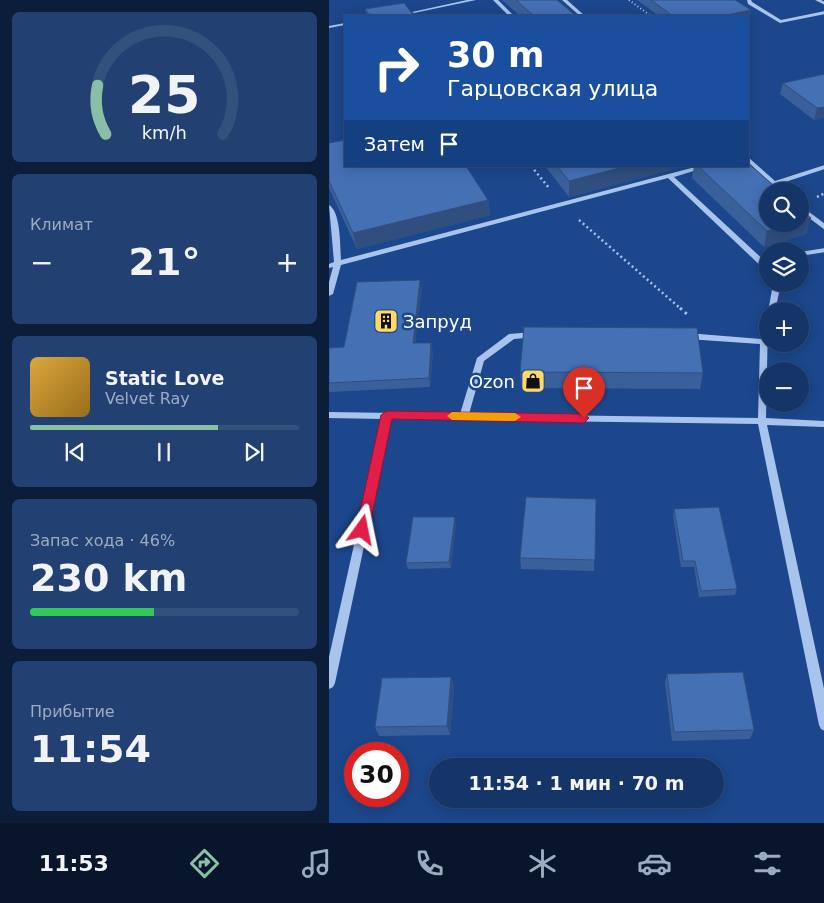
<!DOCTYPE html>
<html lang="ru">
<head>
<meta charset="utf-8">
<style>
	body { margin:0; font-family:"DejaVu Sans",sans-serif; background:#224071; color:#f1f3f6; height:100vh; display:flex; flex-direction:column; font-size:19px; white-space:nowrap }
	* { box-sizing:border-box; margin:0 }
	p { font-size:16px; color:#9dabc0 }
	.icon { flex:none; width:28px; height:28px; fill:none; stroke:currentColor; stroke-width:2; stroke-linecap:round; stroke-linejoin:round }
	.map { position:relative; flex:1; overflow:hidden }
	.panel { display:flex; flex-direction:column; gap:12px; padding:12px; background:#0c1d3a; width:329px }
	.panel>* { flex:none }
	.guide { position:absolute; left:15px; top:15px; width:405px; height:152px; border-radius:0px; box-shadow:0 2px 12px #0003,0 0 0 1px #34507d; background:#1a4fa0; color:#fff; overflow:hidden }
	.controls { position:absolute; left:430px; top:182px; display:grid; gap:10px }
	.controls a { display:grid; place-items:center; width:50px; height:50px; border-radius:50%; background:#153569; box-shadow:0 2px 12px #0003,0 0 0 1px #34507d; font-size:25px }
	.speed { position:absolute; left:15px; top:742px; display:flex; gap:10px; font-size:25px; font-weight:700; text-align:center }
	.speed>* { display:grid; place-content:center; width:65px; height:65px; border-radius:50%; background:#153569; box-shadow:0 2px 12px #0003,0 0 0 1px #34507d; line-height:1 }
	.speed .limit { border:8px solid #d22; background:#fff; color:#111 }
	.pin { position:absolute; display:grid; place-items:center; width:42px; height:42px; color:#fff; margin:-51px -21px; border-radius:50% 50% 50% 0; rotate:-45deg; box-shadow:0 0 5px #0007 }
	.pin .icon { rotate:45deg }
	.me { position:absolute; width:55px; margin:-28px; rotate:12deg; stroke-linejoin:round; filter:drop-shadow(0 0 4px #0008) }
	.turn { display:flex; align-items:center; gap:18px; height:105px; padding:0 20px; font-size:22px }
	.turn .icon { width:65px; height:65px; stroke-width:2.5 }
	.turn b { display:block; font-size:35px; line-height:42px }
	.then { display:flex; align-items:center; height:48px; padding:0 20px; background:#0003; gap:10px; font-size:19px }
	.big { font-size:38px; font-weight:700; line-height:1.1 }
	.panel .card { flex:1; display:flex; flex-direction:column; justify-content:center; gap:8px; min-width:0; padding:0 18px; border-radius:8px; background:#224071 }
	.panel .dial { align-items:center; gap:0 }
	.dial svg { height:130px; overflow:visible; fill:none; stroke:#34507d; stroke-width:7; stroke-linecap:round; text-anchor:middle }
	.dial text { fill:#f1f3f6; stroke:none }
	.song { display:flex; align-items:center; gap:15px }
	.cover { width:60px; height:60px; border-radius:8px; background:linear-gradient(135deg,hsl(40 70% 55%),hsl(40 70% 35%)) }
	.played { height:5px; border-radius:2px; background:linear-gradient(90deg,#8abfa5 70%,#34507d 70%) }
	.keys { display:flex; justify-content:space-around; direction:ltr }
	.heat { display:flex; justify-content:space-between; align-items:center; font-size:28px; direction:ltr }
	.charge { height:8px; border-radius:4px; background:linear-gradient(90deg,#34c759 46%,#34507d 0) }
	.trip { position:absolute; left:100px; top:758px; width:295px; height:50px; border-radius:25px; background:#153569; box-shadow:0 2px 12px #0003,0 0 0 1px #34507d; font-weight:700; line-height:50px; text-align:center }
	.menu { display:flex; height:80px; justify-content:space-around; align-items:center; background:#08152a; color:#9dabc0 }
	.menu .icon { width:35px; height:35px }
	.menu .active { color:#8abfa5 }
	.menu b { font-size:22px; color:#f1f3f6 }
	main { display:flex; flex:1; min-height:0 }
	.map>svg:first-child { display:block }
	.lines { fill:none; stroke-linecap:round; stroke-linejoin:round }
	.path-far2 { stroke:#a8c4ed; stroke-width:2; stroke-dasharray:1 2.5; stroke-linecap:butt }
	.path-far1 { stroke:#a8c4ed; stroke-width:2.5; stroke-dasharray:2 3; stroke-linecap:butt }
	.path { stroke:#a8c4ed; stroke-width:3; stroke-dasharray:2.5 4; stroke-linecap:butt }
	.minor { fill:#a8c4ed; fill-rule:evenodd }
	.wall { fill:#3a609b }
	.shaded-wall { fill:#304e7e }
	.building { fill:#4470b4; stroke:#304e7e }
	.route { fill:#e11d48; stroke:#92132f }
	.slow { fill:#f59e0b }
	.labels { text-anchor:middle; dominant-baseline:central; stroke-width:5; stroke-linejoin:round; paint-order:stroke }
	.poi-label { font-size:18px; fill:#fff; stroke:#1c478c; text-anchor:start }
</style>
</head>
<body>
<main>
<section class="panel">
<div class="card dial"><svg viewBox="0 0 100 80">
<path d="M14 69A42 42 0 1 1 86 69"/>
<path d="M14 69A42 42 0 0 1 9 39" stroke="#8abfa5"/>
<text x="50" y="56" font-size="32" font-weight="700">25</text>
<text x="50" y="72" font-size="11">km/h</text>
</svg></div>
<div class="card"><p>Климат</p>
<div class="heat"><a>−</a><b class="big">21°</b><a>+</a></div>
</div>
<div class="card">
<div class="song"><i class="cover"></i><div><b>Static Love</b><p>Velvet Ray</p></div></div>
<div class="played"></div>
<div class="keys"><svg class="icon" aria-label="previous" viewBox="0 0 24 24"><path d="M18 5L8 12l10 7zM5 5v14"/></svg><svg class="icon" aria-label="pause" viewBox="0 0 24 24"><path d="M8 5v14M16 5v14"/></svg><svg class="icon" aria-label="next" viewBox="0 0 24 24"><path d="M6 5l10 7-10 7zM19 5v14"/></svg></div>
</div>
<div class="card"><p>Запас хода · 46%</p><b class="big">230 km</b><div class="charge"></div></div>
<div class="card"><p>Прибытие</p><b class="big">11:54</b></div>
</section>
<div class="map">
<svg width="496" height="823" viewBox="0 0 496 823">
	<rect width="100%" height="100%" fill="#1c478c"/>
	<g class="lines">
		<path class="path-far2" d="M300,0L322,16"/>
		<g class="path-far1">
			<path d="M202,166L220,188"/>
			<path d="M488,197L496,193"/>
			<path d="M250,220L352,309"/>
		</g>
		<path class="path" d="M351,308L360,316"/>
		<g class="minor">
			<path d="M138,0H147L85,13L83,12Z"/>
			<path d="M164,0H169L185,16H180Z"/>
			<path d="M233,0H238L256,16H251Z"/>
			<path d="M418,0H422L423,2L452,20L496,11V14L451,23L419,4Z"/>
			<path d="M486,0H492L496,2V5Z"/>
			<path d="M16,23V25L0,28V26Z"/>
			<path d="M419,157L446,181L496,165V169L450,184L457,191H450L419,162Z"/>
			<path d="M370,166H381L345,177L439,264V270H436L339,178L12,265L4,294L0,296V282L4,267L0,268V264L5,262L0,205C12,212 11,247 12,260Z"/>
			<path d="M471,205L496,224V230L471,211Z"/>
			<path d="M496,248V252L471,256V252Z"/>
			<path d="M444,284H452L446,311L439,312Z"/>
			<path d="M439,321L437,418L496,421V427L438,425L496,693V731L492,729L490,725L429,424L62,419L6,683L4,687L0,689V657L53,419L0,418V412L131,414L148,358L180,334L205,332L208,333L209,335L208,337L185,339L155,361L140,414L429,418L431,344L358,339L354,336L358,333L432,339L435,324Z"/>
		</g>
	</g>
	<g class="wall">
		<path d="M173,0H228L247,16H191Z"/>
		<path d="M308,0H406L422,10L420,20L419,16H330Z"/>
		<path d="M36,9L85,16H38Z"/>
		<path d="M496,74V117L485,120L451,94L454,83Z"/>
		<path d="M0,143L159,200L161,215L28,249L0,188Z"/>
		<path d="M216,166H356L240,197Z"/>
		<path d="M365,166H419L482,218L477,234L435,247L363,178Z"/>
		<path d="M93,288L86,343L104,351L101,387L0,392V348L15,347Z"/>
		<path d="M191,372L374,373L371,389L192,388Z"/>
		<path d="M267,499L265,571L192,569L191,558Z"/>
		<path d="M345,509L408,589L406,595L370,597L365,567H352L344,516Z"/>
		<path d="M127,523L122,568L79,569L77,563Z"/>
		<path d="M338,674L425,730L421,739L343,741L336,683Z"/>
		<path d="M122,677L125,687L121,735L50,736L46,727Z"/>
	</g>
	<g class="shaded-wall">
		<path d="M422,10L420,20L419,21V16H393Z"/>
		<path d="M496,107V117L485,120L488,108Z"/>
		<path d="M298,166H356L240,197V181Z"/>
		<path d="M159,200L161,215L28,249L24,233Z"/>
		<path d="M482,218L477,234L435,247L438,231L463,224H471V221Z"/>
		<path d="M91,280L93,288L85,352L84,343Z"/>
		<path d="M102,343L104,351L101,387L100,378Z"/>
		<path d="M126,517L127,523L122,568L120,562Z"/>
		<path d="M122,677L125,687L121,735L118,726Z"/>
	</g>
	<g class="building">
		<path d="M187,0H228L247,16H205Z"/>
		<path d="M322,0H406L422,10L393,16H344Z"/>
		<path d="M75,3L85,16H41L36,9Z"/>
		<path d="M496,74V107L488,108L454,83Z"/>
		<path d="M16,140V166H137L159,200L24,233L0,181V143Z"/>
		<path d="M419,163L451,191H439V224H463L438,231L369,166H419Z"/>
		<path d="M228,166H298L240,181Z"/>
		<path d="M471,209L482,218L471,221Z"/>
		<path d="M91,280L84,343H102L100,378L0,383V348L15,347L28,282Z"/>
		<path d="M195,327L368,328L374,373L191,372Z"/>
		<path d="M197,497L267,499L266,560L191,558Z"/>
		<path d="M390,507L408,589L372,591L366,561H354L345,509Z"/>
		<path d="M84,517H126L120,562L77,563Z"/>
		<path d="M414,672L425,730L345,732L338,674Z"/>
		<path d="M122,677L118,726L46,727L53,678Z"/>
	</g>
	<path class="route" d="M58,411L255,414L260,418L255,423L63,419L40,530L38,534L33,535L29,534L27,530L52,415Z"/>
	<path class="slow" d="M123,412L186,413L192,417L186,421L123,420L118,416Z"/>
	<defs>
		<g id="building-square" transform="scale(1.25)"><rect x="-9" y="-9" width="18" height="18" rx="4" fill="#fdda66" stroke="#1c478c"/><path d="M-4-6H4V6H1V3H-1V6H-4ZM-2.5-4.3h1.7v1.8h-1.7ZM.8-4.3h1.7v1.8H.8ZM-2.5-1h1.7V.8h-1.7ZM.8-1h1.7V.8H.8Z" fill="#111"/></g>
		<g id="shop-square" transform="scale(1.25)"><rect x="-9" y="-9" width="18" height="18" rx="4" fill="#fdda66" stroke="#1c478c"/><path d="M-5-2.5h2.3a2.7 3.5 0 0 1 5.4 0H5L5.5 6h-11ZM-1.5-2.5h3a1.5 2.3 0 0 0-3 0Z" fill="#111"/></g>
	</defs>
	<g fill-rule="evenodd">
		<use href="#building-square" x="57" y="321"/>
		<use href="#shop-square" x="204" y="381"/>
	</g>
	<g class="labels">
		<g class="poi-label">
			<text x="74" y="321">Запруд</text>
			<text x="186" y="381" text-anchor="end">Ozon</text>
		</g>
	</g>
</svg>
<div class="controls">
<a><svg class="icon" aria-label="search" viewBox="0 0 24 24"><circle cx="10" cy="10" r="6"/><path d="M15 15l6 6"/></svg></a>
<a><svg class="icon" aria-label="layers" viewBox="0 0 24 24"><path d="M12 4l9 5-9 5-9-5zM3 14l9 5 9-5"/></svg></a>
<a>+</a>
<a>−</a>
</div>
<div class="speed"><div class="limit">30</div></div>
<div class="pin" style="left:255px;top:418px;background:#d93025"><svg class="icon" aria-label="arrive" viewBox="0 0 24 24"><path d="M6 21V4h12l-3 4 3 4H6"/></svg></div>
<svg class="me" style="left:33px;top:530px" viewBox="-20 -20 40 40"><path d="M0-17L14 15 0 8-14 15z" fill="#e11d48" stroke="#fff" stroke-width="4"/></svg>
<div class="trip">11:54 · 1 мин · 70 m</div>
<div class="guide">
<div class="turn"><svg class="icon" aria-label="right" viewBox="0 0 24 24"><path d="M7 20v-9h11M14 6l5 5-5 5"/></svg><div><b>30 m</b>Гарцовская улица</div></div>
<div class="then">Затем<svg class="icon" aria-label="arrive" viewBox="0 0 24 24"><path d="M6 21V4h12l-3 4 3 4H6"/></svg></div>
</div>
</div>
</main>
<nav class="menu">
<b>11:53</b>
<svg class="icon active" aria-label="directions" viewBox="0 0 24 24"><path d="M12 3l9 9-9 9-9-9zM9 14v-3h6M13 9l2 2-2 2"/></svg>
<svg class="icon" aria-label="music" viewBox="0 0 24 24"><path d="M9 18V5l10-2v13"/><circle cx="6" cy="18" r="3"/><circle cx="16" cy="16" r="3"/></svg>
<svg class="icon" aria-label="phone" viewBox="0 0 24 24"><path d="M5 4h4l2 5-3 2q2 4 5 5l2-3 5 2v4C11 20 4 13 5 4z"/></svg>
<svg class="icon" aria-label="climate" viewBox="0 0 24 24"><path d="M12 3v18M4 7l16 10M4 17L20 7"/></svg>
<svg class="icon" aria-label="car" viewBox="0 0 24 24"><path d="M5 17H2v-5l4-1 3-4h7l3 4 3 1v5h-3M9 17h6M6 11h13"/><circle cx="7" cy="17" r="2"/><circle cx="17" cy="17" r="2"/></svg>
<svg class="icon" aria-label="filters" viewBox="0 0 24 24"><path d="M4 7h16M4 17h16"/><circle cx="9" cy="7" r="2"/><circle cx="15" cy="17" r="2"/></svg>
</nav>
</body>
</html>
